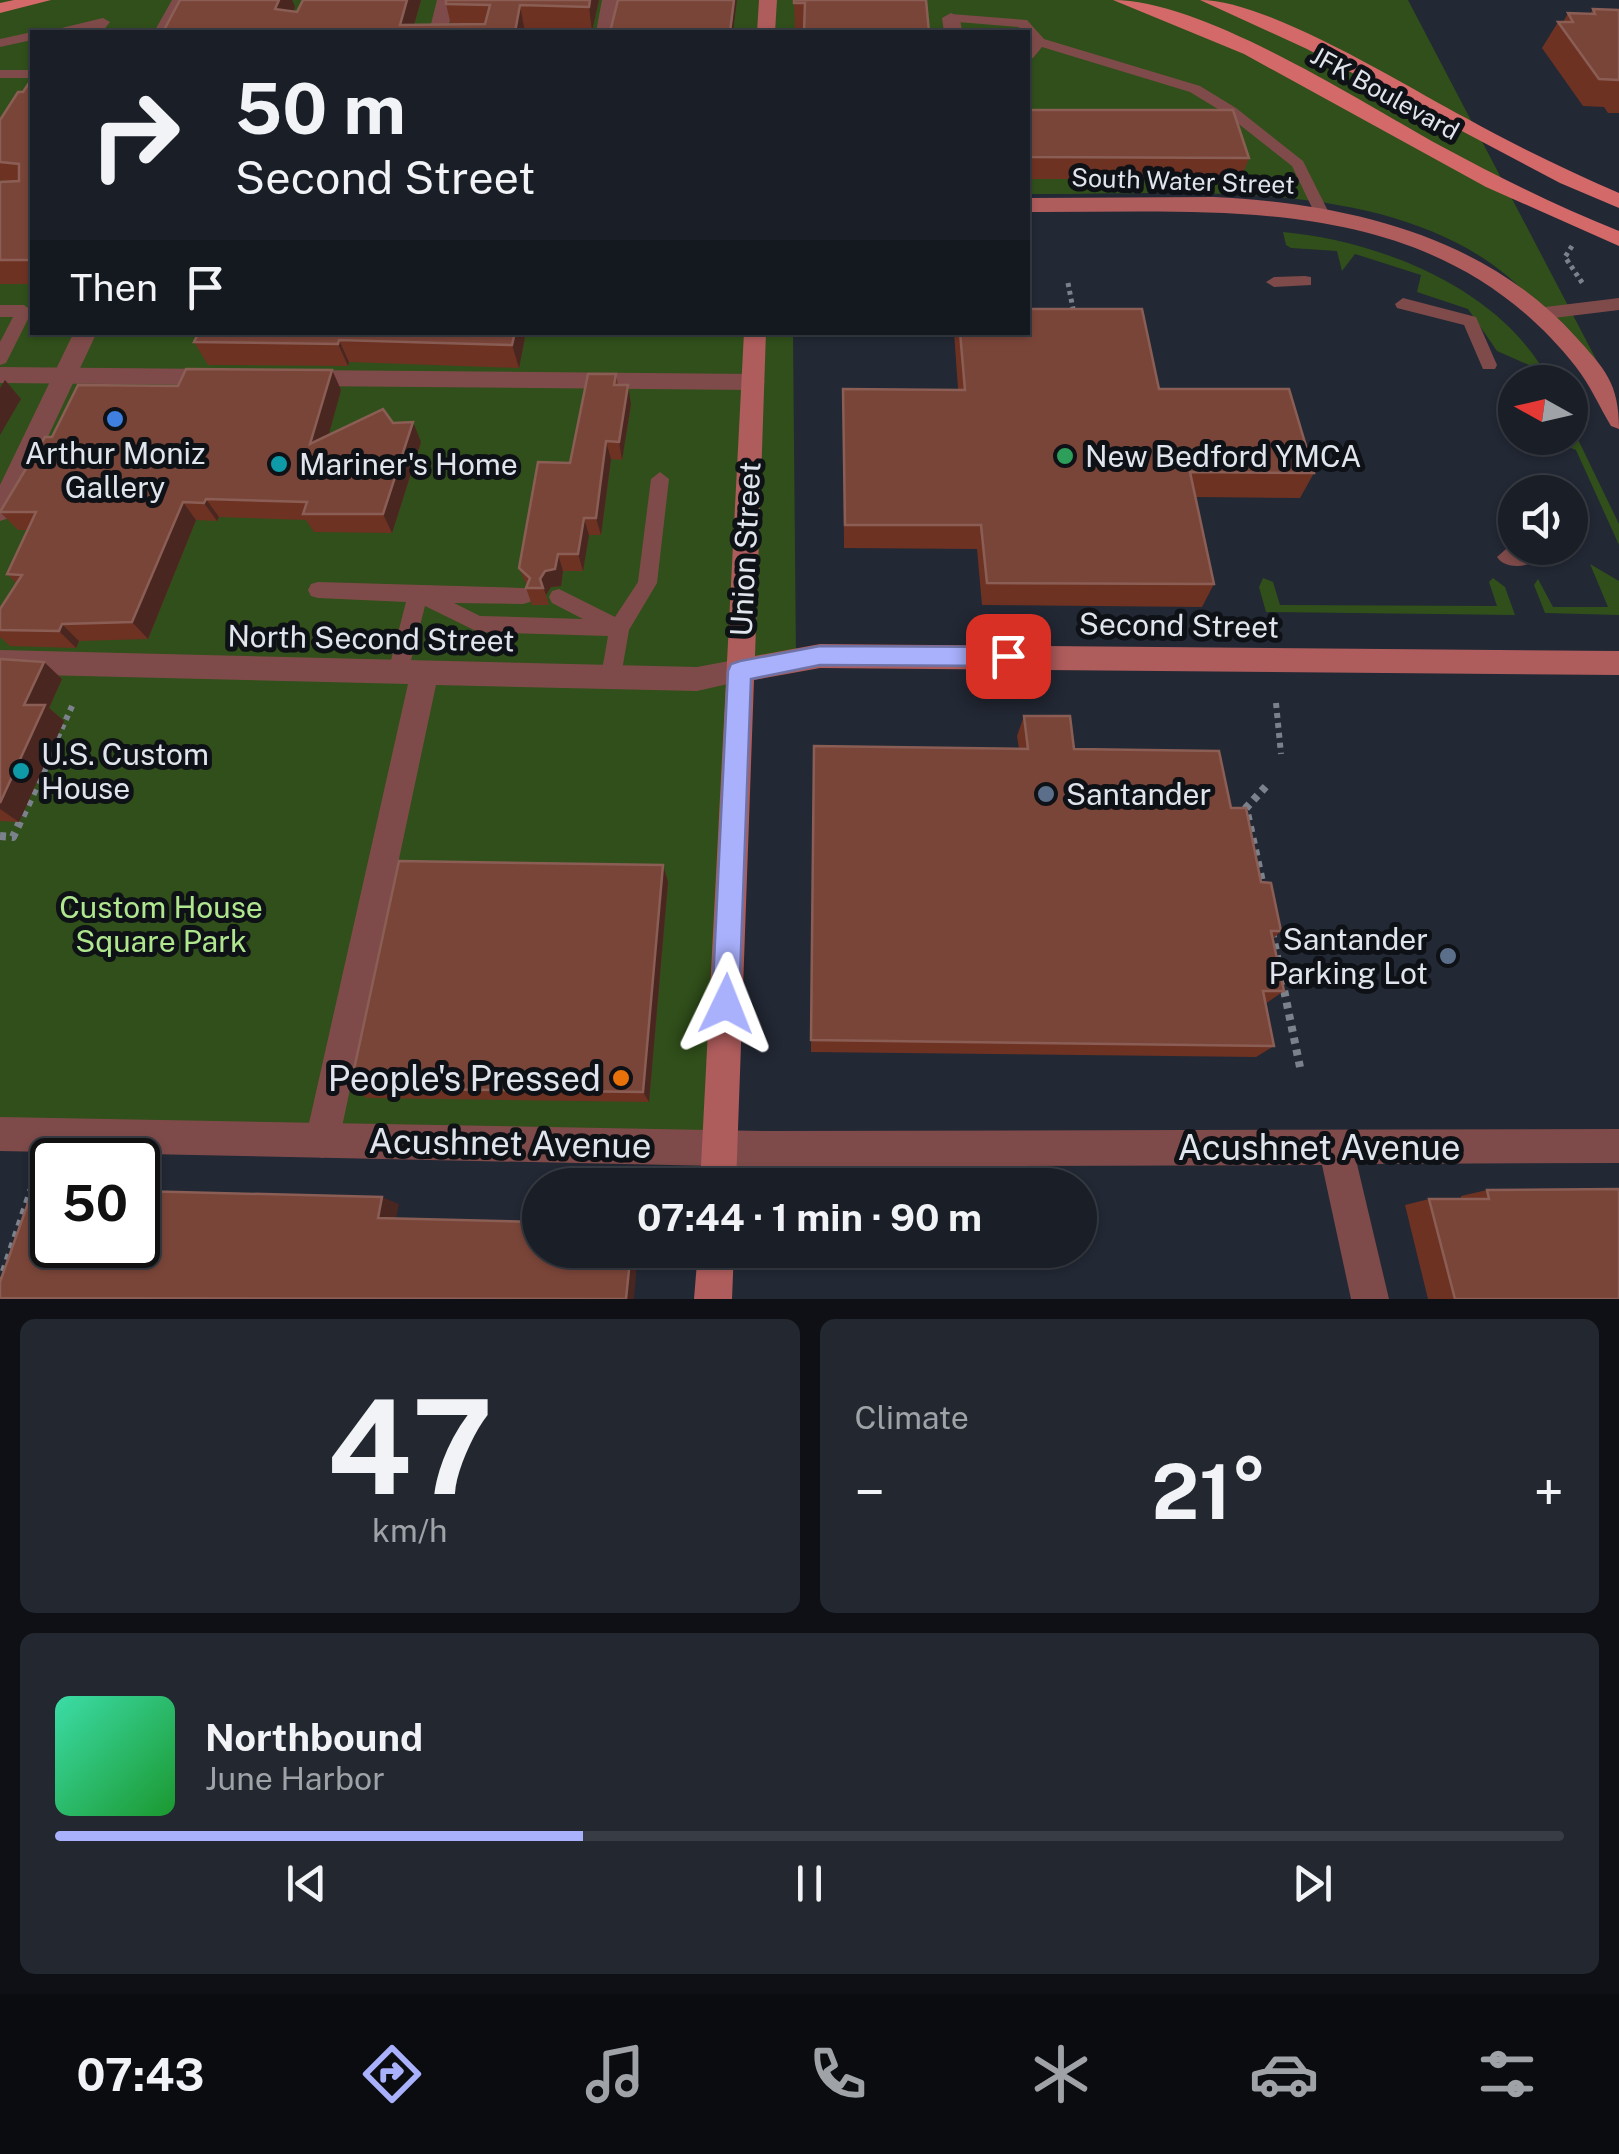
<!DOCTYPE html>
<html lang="en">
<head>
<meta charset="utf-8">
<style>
	body { margin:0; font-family:"Public Sans",sans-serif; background:#23272f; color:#f1f3f6; height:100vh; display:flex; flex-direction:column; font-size:38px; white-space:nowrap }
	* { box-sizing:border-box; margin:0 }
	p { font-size:32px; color:#9fa2a7 }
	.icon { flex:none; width:55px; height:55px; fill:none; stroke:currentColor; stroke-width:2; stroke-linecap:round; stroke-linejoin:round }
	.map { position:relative; height:1299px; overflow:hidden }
	.panel { display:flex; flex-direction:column; gap:20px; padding:20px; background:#0e1015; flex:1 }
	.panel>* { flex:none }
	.hud { position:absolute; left:30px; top:30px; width:1000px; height:305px; border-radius:0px; box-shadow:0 2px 8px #0004,0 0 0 2px #383c44; background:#1a1e27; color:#f1f3f6; overflow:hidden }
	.needle { width:65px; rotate:278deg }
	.fabs { position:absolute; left:1498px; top:365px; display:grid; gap:20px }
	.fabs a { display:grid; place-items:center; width:90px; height:90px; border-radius:50%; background:#1a1e27; box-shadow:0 2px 8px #0004,0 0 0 2px #383c44; font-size:50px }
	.speed { position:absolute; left:30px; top:1138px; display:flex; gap:20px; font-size:50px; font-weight:700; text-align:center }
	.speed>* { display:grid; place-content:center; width:130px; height:130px; border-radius:50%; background:#1a1e27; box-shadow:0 2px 8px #0004,0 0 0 2px #383c44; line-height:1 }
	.speed .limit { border:5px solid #111; border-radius:15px; background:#fff; color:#111 }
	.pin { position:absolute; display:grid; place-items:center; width:85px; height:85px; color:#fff; margin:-42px; border-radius:20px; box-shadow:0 5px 15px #0006 }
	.me { position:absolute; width:110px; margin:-55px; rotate:2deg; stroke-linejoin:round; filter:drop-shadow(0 0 8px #0008) }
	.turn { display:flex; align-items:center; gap:35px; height:210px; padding:0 40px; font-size:45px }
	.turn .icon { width:130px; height:130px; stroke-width:2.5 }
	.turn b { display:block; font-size:70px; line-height:85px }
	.then { display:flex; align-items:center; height:95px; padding:0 40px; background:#0003; gap:20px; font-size:38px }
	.big { font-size:75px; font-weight:700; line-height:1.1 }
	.panel .card { flex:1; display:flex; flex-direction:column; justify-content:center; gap:15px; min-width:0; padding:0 35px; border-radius:15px; background:#23272f }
	.panel .dial { align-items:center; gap:0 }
	.dial b { font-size:130px; line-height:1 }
	.song { display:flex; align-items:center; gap:30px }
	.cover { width:120px; height:120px; border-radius:15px; background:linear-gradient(135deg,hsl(160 70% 55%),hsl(130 70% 35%)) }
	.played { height:10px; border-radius:5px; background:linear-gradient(90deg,#a9b0fc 35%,#383c44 35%) }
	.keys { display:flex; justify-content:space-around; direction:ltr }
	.heat { display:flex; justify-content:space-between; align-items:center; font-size:55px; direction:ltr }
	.panel .tiles { flex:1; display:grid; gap:20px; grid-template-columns:1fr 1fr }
	.card:last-child { grid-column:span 2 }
	.trip { position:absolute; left:522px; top:1168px; width:575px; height:100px; border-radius:50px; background:#1a1e27; box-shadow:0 2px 8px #0004,0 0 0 2px #383c44; font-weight:700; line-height:100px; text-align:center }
	.dock { display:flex; height:160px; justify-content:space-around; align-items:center; background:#0a0c10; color:#9fa2a7 }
	.dock .icon { width:70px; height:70px }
	.dock .current { color:#a9b0fc }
	.dock b { font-size:45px; color:#f1f3f6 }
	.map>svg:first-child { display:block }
	.green { fill:#304f1a }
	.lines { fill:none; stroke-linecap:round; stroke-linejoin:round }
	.path-far2 { stroke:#7c828c; stroke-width:5; stroke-dasharray:4 4; stroke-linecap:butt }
	.path-far1 { stroke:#7c828c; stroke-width:6; stroke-dasharray:5 5; stroke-linecap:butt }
	.path { stroke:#7c828c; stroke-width:8; stroke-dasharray:6 6; stroke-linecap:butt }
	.service { fill:#7f4b4a; fill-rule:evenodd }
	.minor { fill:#7f4b4a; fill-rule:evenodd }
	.tertiary { fill:#7f4b4a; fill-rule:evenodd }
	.secondary { fill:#af5c5c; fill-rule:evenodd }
	.primary { fill:#d46969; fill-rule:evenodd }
	.wall { fill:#6e3223 }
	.shaded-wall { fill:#4a2621 }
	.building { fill:#7a4539; stroke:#8a5e55; stroke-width:2.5 }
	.route { fill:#a9b0fc; stroke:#6e72a4; stroke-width:2.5 }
	.shop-dot { fill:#3f7fe0; stroke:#0e1116; stroke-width:4 }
	.leisure-dot { fill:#2e9e5b; stroke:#0e1116; stroke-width:4 }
	.culture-dot { fill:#0f9aa8; stroke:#0e1116; stroke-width:4 }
	.service-dot { fill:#5c6f8a; stroke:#0e1116; stroke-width:4 }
	.food-dot { fill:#e8710a; stroke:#0e1116; stroke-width:4 }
	.labels { text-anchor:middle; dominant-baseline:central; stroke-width:10; stroke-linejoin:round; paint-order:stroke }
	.far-street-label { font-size:25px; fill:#e0e5ed; stroke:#0e1116 }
	.poi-label { font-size:30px; fill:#e0e5ed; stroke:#0e1116; text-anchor:start }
	.street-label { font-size:30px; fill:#e0e5ed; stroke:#0e1116 }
	.park-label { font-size:30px; fill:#afe68e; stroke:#0e1116 }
	.near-poi-label { font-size:35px; fill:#e0e5ed; stroke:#0e1116; text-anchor:end }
	.near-street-label { font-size:35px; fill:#e0e5ed; stroke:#0e1116 }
</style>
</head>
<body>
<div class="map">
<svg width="1619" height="1299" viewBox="0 0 1619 1299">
	<rect width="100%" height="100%" fill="#222834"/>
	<g class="green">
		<path d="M0,0H1408L1597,361C1563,330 1520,282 1483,258C1357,177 1171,195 1028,194V32H32V332L793,333L796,659L740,672L719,1148L0,1134Z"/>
		<path d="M1283,232C1381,241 1503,289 1550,382H1543L1536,368L1497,351L1468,309L1417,292L1421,275L1355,254L1342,271L1337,251L1291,248L1286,245Z"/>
		<path d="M1570,423L1619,524V545L1576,450L1545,438H1570Z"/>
		<path d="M1590,564L1619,581V615L1545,613L1534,585L1538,579L1553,607H1608Z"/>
		<path d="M1263,578L1273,582L1280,605L1497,606L1489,582L1493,578L1505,587L1515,615L1266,612L1259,587Z"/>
	</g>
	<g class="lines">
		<g class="path-far2">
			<path d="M1572,246L1565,257L1583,284"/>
			<path d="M1068,283L1074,314"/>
		</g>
		<g class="path-far1">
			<path d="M930,332V337"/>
			<path d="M1276,703L1281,754"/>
			<path d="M49,756L74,702"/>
		</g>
		<g class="path">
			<path d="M0,836L13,837L51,754"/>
			<path d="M1264,891L1246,808L1269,783"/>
			<path d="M1272,932L1300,1067"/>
			<path d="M0,1283L38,1171"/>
		</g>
		<g class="service">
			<path d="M951,14L1027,20L1044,39L1200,86L1236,108L1303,161L1329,213L1321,218L1316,216L1292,166L1226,114L1190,92L1042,47L1033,58L1028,59V47L1032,42L1028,32L1018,27L946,21L944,18Z"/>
			<path d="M103,18L110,22L102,32H90L92,28L70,32H45Z"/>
			<path d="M32,32V40L0,47V39Z"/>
			<rect x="0" y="70" width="32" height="8"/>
			<path d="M1305,276L1311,277V285L1274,287L1266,282L1274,277Z"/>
			<path d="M1403,298L1476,317L1497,365L1495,369H1483L1464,325L1397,308L1395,304Z"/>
			<path d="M1619,298V310L1537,320L1529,314L1537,308Z"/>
			<path d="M0,305H24L32,311L6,363L0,365V342L13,317H0Z"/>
			<path d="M660,472L669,479L657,583L629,630L621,676L618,682L611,685L604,682L601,676L608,636L478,632L425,606L408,672L405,678L398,681L391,678L388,672L406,602L318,598L311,596L308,590L311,584L318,582L523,588L530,590L533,596L530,602L523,604L454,603L480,616L583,619L552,603L549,597L552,591L559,589L615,617L638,582L651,479Z"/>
			<path d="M1506,549H1528L1537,557C1530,569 1504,569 1497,557Z"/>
		</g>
		<g class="minor">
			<path d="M172,0H190L172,32H154Z"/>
			<path d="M437,0H455L447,32H429Z"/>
			<path d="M602,0H620L614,32H596Z"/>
			<path d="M951,13L960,18L962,32H944L942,18Z"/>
			<path d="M0,367L218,369L230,377L218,385L0,383Z"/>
			<path d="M301,370L753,374L765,382L753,390L301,386L289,378Z"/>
			<path d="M0,650L697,667L740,659L750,663L754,671L750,679L697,691L436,685L339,1141L334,1153L322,1158L310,1153L305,1141L408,684L0,674Z"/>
		</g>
		<g class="tertiary">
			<path d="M74,332H97L13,511L9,518L0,521V485Z"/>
			<path d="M0,1117L767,1131L1619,1129V1163L1357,1164L1389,1299H1351L1322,1165L767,1167L0,1151Z"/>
		</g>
		<g class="secondary">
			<path d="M759,0H777L775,32H757Z"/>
			<path d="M1214,197C1344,203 1484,235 1575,336C1605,369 1619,383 1619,429L1611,426C1599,406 1590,385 1576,367C1436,190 1227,213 1028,212V198Z"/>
			<path d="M744,332H766L755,656L820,644L1619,651V675L820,668L754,680L736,1185H700Z"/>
			<path d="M698,1250H734L732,1299H694Z"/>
		</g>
		<g class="primary">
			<path d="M14,0H51L0,13V3Z"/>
			<path d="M1113,0C1203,0 1358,100 1439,145C1498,177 1557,206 1619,231V246L1486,187L1244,54Z"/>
			<path d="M1200,0C1268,0 1402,84 1466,118C1516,146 1567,170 1619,193V208L1560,183L1307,49Z"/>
		</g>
	</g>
	<g class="wall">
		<path d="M180,0H292L295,7L293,12H297L421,0L414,25H451L446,4V0H599L592,31L525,29V32H163Z"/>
		<path d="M794,0L929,32L795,30Z"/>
		<path d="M1593,9L1619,10V113H1608L1604,107L1583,106L1542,48L1558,22H1563L1568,13L1590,14Z"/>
		<path d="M32,83V284H0V182H2L0,179V120Z"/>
		<path d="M1028,110L1249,158L1241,179H1028Z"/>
		<path d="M526,332L519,368L349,362L348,366L208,365L194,342Z"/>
		<path d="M954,332H1028L1159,389L1314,473L1300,498L1195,497L1214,584L1202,607L982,605L977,549L844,548L843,389H958Z"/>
		<path d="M332,370L341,390L328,435L393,423L421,442L392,533L314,532L306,520L219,517L217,521L196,520L148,639L79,641L76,648L10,646L0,637V630L16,583L7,574L27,530H18L0,512L52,437L178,386Z"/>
		<path d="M616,374L618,385L631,404L622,460L611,459L601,535H589L583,571H563L561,586L551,587L546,595L549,605H532L526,588L527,586L519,568Z"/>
		<path d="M0,659L44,662L62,679L49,708L64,721L19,822L0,821Z"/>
		<path d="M1024,716L1074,749L1231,808L1281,931L1273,939L1284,991L1265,1004L1274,1046L1256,1057L811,1052L814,746L1019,749L1017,736Z"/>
		<path d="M663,865L668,882L649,1102L367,1098L350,1088Z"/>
		<path d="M1487,1190L1619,1299H1428L1405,1205L1429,1199H1461V1196Z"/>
	</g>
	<g class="shaded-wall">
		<path d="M279,0H292L295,7L284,32L275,9Z"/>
		<path d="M407,0H421L412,32L400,25Z"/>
		<path d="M590,0H599L592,31L589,7Z"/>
		<path d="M734,0H737L733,32H730Z"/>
		<path d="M520,5L525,32H515Z"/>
		<path d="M515,332H526L519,368L512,345Z"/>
		<path d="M339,340L349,362L348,366L338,344Z"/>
		<path d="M332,370L341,390L321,463L310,444Z"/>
		<path d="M5,380L21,399L0,435V388Z"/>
		<path d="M628,385L631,404L622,460L619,442Z"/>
		<path d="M413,422L421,442L392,533L383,514Z"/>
		<path d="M606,441L611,459L601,535L596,518Z"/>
		<path d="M206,499L219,517L217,521L204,503Z"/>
		<path d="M183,502L196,520L148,639L132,622Z"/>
		<path d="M584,518L589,535L583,571L578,554Z"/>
		<path d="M558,554L563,571L561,586L551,587L546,595L540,579Z"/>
		<path d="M62,624L79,641L76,648L59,631Z"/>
		<path d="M44,662L62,679L49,708L64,721L19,822L0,809V803L24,705Z"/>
		<path d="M663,865L668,882L649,1102L643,1092Z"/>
		<path d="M382,1197L399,1204L395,1224L378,1218Z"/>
		<path d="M631,1250H638L634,1299H626Z"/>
	</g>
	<g class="building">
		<path d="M180,0H279L275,9L297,12L303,0H407L400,25L485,24L490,5L446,4V0H590L589,7L520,5L515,32H163Z"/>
		<path d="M618,0H734L730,32H610Z"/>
		<path d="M794,0H926L929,32H804L805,3H794Z"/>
		<path d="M1593,9L1619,10V80L1599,79L1558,22H1573L1568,13L1595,14Z"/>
		<path d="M29,83H32V260H0V182L19,181V164L0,162V120L18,92H23Z"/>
		<path d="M1028,110H1233L1249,158L1028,157Z"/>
		<path d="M1028,309H1142L1159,389H1289L1314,473L1190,472L1214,584L987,583L981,525H845L843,389L965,390L960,332H1028Z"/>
		<path d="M199,332H515L512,345L339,340L338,344L194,342Z"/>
		<path d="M186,369L332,370L310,444L383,409L393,423L413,422L383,514H303L307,502L206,499L204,503L183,502L132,622L62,624L59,631L0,630V609L22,575L7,574L36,512H0L45,437H52L78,385L178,386Z"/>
		<path d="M588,374H616L614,385H628L619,442L606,441L596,518H584L578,554H558L555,569L545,571L540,579L543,588H526L530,578L519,568L538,462L570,463Z"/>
		<path d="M0,659L44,662L24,705H45L0,803Z"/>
		<path d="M1024,716H1070L1074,749L1219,751L1231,808H1246L1261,882L1271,883L1281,931H1271L1284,991H1263L1274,1046L811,1040L814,746L1028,749Z"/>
		<path d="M399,861L663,865L643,1092L350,1088Z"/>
		<path d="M33,1189H52V1245H138V1191L382,1197L378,1218L540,1222V1250H631L626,1299L0,1298V1282Z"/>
		<path d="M1619,1189V1299H1455L1429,1199H1489L1487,1190Z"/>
	</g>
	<path class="route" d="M820,646L1008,647L1016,649L1019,656L1016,663L1008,666L820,665L751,679L739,1004L735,1013L726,1017L716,1013L712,1004L728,671L731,664L740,661Z"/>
	<circle class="shop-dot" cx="115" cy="419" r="10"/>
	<circle class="leisure-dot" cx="1065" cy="456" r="10"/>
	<g class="culture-dot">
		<circle cx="279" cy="464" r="10"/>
		<circle cx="21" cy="771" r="10"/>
	</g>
	<g class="service-dot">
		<circle cx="1046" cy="794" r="10"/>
		<circle cx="1448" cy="956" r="10"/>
	</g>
	<circle class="food-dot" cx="621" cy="1078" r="10"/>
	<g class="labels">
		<g class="far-street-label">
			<text transform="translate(1385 93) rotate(29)">JFK Boulevard</text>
			<text transform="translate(1183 181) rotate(2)">South Water Street</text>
		</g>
		<g class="poi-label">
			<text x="115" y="453" text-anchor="middle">Arthur Moniz<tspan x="115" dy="34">Gallery</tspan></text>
			<text x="1085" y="456">New Bedford YMCA</text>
			<text x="299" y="464">Mariner's Home</text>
			<text x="41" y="754">U.S. Custom<tspan x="41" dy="34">House</tspan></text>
			<text x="1066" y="794">Santander</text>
			<text x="1428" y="939" text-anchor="end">Santander<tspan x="1428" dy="34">Parking Lot</tspan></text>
		</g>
		<g class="street-label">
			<text transform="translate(745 549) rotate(-87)">Union Street</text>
			<text transform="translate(1179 625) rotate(1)">Second Street</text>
			<text transform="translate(371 638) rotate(1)">North Second Street</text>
		</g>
		<g class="park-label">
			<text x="161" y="907">Custom House<tspan x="161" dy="34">Square Park</tspan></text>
		</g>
		<g class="near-poi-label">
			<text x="601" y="1078">People's Pressed</text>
		</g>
		<g class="near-street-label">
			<text transform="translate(510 1143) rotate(1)">Acushnet Avenue</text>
			<text x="1319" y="1147">Acushnet Avenue</text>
		</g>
	</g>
</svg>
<div class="fabs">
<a><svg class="needle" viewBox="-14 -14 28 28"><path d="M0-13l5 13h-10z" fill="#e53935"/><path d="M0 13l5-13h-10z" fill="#9fa2a7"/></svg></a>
<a><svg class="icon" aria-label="sound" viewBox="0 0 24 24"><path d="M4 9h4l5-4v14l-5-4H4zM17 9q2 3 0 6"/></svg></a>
</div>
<div class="speed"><div class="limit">50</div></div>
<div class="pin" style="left:1008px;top:656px;background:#d93025"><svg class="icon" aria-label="arrive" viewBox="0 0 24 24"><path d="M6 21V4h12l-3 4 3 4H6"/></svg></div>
<svg class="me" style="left:726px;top:1004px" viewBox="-20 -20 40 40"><path d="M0-17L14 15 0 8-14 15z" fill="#a9b0fc" stroke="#fff" stroke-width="4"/></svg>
<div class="trip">07:44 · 1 min · 90 m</div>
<div class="hud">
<div class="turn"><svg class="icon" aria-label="right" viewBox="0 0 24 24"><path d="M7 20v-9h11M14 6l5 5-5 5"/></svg><div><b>50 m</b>Second Street</div></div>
<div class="then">Then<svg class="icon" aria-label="arrive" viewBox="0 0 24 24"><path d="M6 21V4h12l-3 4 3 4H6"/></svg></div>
</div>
</div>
<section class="panel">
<div class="tiles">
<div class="card dial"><b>47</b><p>km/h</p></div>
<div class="card"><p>Climate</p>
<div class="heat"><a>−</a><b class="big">21°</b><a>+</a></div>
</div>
<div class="card">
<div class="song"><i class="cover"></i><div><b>Northbound</b><p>June Harbor</p></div></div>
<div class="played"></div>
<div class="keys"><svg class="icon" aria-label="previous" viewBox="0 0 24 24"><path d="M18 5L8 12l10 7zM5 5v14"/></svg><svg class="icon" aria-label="pause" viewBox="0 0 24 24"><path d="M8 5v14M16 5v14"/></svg><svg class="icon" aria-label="next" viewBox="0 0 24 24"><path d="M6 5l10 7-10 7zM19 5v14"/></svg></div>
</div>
</div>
</section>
<nav class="dock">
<b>07:43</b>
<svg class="icon current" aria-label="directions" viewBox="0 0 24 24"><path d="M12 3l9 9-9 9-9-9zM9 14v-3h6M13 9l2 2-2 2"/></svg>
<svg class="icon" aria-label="music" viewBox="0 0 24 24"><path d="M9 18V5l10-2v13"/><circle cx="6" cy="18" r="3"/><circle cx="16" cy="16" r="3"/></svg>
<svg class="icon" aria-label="phone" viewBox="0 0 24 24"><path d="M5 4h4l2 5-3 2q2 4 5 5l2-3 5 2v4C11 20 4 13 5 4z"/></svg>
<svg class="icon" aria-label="climate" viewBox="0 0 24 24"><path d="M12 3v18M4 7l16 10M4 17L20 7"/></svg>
<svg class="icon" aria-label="car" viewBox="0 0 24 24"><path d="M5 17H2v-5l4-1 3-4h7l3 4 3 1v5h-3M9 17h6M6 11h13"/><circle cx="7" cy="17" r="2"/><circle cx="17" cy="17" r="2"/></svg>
<svg class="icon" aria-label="filters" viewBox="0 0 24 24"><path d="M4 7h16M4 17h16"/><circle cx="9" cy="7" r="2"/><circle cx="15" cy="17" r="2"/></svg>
</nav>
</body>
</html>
